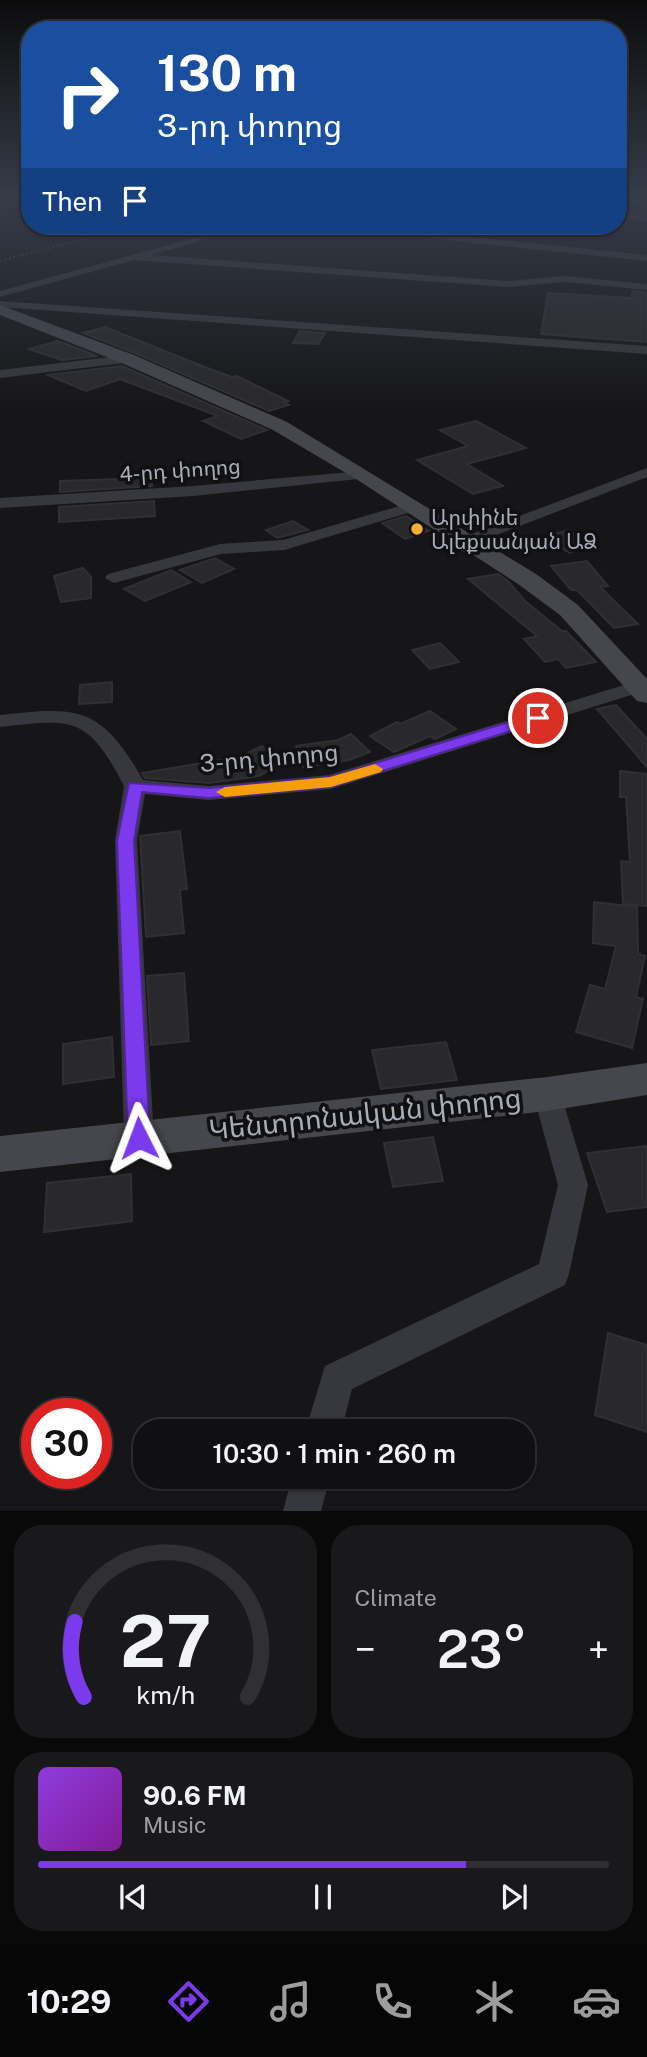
<!DOCTYPE html>
<html lang="en">
<head>
<meta charset="utf-8">
<style>
	body { margin:0; font-family:"Public Sans","Noto Sans Armenian",sans-serif; background:#19191b; color:#f1f3f6; height:100vh; display:flex; flex-direction:column; font-size:26px; white-space:nowrap }
	* { box-sizing:border-box; margin:0 }
	p { font-size:23px; color:#9c9d9f }
	.icon { flex:none; width:38px; height:38px; fill:none; stroke:currentColor; stroke-width:2; stroke-linecap:round; stroke-linejoin:round }
	.map { position:relative; height:1511px; overflow:hidden }
	.details { display:flex; flex-direction:column; gap:14px; padding:14px; background:#09090a; flex:1 }
	.details>* { flex:none }
	.hud { position:absolute; left:21px; top:21px; width:606px; height:214px; border-radius:28px; box-shadow:0 2px 5px #0004,0 0 0 2px #303032; background:#1a4fa0; color:#fff; overflow:hidden }
	.speed { position:absolute; left:21px; top:1398px; display:flex; gap:14px; font-size:35px; font-weight:700; text-align:center }
	.speed>* { display:grid; place-content:center; width:91px; height:91px; border-radius:50%; background:#101012; box-shadow:0 2px 5px #0004,0 0 0 2px #303032; line-height:1 }
	.speed .limit { border:10px solid #d22; background:#fff; color:#111 }
	.pin { position:absolute; display:grid; place-items:center; width:60px; height:60px; color:#fff; margin:-30px; border:4px solid #fff; border-radius:50%; box-shadow:0 2px 7px #0007 }
	.me { position:absolute; width:77px; margin:-38px; rotate:357deg; stroke-linejoin:round; filter:drop-shadow(0 0 5px #0008) }
	.turn { display:flex; align-items:center; gap:24px; height:147px; padding:0 21px; font-size:32px }
	.turn .icon { width:91px; height:91px; stroke-width:2.5 }
	.turn b { display:block; font-size:49px; line-height:60px }
	.then { display:flex; align-items:center; height:66px; padding:0 21px; background:#0003; gap:14px; font-size:26px }
	.big { font-size:52px; font-weight:600; line-height:1.1 }
	.details .card { flex:1; display:flex; flex-direction:column; justify-content:center; gap:10px; min-width:0; padding:0 24px; border-radius:28px; background:#19191b }
	.details .dial { align-items:center; gap:0 }
	.dial svg { height:182px; overflow:visible; fill:none; stroke:#303032; stroke-width:7; stroke-linecap:round; text-anchor:middle }
	.dial text { fill:#f1f3f6; stroke:none }
	.song { display:flex; align-items:center; gap:21px }
	.cover { width:84px; height:84px; border-radius:10px; background:linear-gradient(135deg,hsl(270 70% 55%),hsl(290 70% 35%)) }
	.played { height:7px; border-radius:4px; background:linear-gradient(90deg,#7c3aed 75%,#303032 75%) }
	.keys { display:flex; justify-content:space-around; direction:ltr }
	.heat { display:flex; justify-content:space-between; align-items:center; font-size:38px; direction:ltr }
	.details .tiles { flex:1; display:grid; gap:14px; grid-template-columns:1fr 1fr }
	.card:last-child { grid-column:span 2 }
	.trip { position:absolute; left:133px; top:1419px; width:402px; height:70px; border-radius:28px; background:#101012; box-shadow:0 2px 5px #0004,0 0 0 2px #303032; font-weight:600; line-height:70px; text-align:center }
	.dock { display:flex; height:112px; justify-content:space-around; align-items:center; background:#060607; color:#9c9d9f }
	.dock .icon { width:49px; height:49px }
	.dock .selected { color:#7c3aed }
	.dock b { font-size:32px; color:#f1f3f6 }
	.map>svg:first-child { display:block }
	.building { fill:#29292c; stroke:#303034; stroke-width:2 }
	.lines { fill:none; stroke-linecap:round; stroke-linejoin:round }
	.path { stroke:#3d3f44; stroke-width:2; stroke-dasharray:2 2.5; stroke-linecap:butt }
	.street { fill:#37383d; fill-rule:evenodd }
	.secondary { fill:#45474d; fill-rule:evenodd }
	.route { fill:#7c3aed; stroke:#51269a; stroke-width:2 }
	.slow { fill:#f59e0b }
	.poi-dot { fill:#f2b134; stroke:#111113; stroke-width:2.5 }
	.labels { text-anchor:middle; dominant-baseline:central; stroke-width:7; stroke-linejoin:round; paint-order:stroke }
	.far-street-label { font-size:21px; fill:#a8adb8; stroke:#111113 }
	.far-poi-label { font-size:21px; fill:#a8adb8; stroke:#111113; text-anchor:start }
	.street-label { font-size:24px; fill:#a8adb8; stroke:#111113 }
	.near-street-label { font-size:28px; fill:#a8adb8; stroke:#111113 }
</style>
</head>
<body>
<div class="map">
<svg width="647" height="1511" viewBox="0 0 647 1511">
	<rect width="100%" height="100%" fill="#161618"/>
	<g class="building">
		<path d="M633,291L647,293V342L541,334L548,293L631,298Z"/>
		<path d="M105,327L202,366L232,377L237,376L288,401L284,402L289,405L269,411L135,353L83,333Z"/>
		<path d="M300,331L325,333L318,344L293,343Z"/>
		<path d="M58,341L97,356L62,360L29,349Z"/>
		<path d="M122,366L267,430L241,439L203,421L218,416L120,379L86,391L48,375Z"/>
		<path d="M476,421L526,448L467,464L503,486L473,494L417,460L468,446L440,430Z"/>
		<path d="M152,478V486L60,492V481Z"/>
		<path d="M154,501L155,516L59,522V507Z"/>
		<path d="M406,516L429,531L405,539L382,523Z"/>
		<path d="M293,521L308,530L277,538L266,530Z"/>
		<path d="M568,530L594,546L570,553L544,537Z"/>
		<path d="M215,558L234,569L202,583L180,570Z"/>
		<path d="M587,561L608,586L600,587L638,624L614,628L577,590H571L551,566Z"/>
		<path d="M83,568L91,577V598L61,602L54,576Z"/>
		<path d="M171,570L191,582L145,601L124,589Z"/>
		<path d="M498,574L508,581L525,601L562,631H566L596,662L566,668L558,659L545,662L524,639L537,636L468,579Z"/>
		<path d="M440,643L459,662L430,669L412,650Z"/>
		<path d="M112,682V702L79,704L80,685Z"/>
		<path d="M616,705L647,739V767L597,709Z"/>
		<path d="M430,711L456,729L435,739L430,736L394,752L370,736L397,722L400,724Z"/>
		<path d="M351,734L370,752L349,760L303,767L296,746L338,740Z"/>
		<path d="M262,746L285,762L259,776L209,783L145,778L142,773L239,757Z"/>
		<path d="M620,771L647,774V906L623,904L621,861L630,862L626,797H620Z"/>
		<path d="M180,831L187,889L180,890L184,933L146,937L140,836Z"/>
		<path d="M594,902L637,907L638,954L645,956L636,997L643,999L632,1048L576,1032L590,985L605,989L616,946L593,943Z"/>
		<path d="M184,973L189,1041L151,1045L147,976Z"/>
		<path d="M112,1037L114,1077L63,1084V1044Z"/>
		<path d="M446,1042L457,1080L381,1089L372,1050Z"/>
		<path d="M433,1137L443,1181L393,1187L384,1143Z"/>
		<path d="M647,1146V1207L607,1212L587,1153Z"/>
		<path d="M131,1174L132,1221L44,1232L47,1183Z"/>
		<path d="M608,1333L647,1345V1432L595,1415Z"/>
	</g>
	<g class="lines">
		<g class="path">
			<path d="M0,208L30,201"/>
			<path d="M0,261L126,228"/>
		</g>
		<g class="street">
			<path d="M618,212L647,216V222L618,218Z"/>
			<path d="M238,226H252L151,255L508,281L565,276L647,284V290L565,282L508,287L134,260L0,297V291Z"/>
			<path d="M363,226L647,255V261L388,234Z"/>
			<path d="M0,301L647,346V354L0,307Z"/>
			<path d="M128,355L132,356V362L0,378V370Z"/>
			<path d="M647,468V477L473,544H461L459,541L461,538Z"/>
			<path d="M363,471L368,472L370,475L368,478L193,496L0,508V498L193,486Z"/>
			<path d="M413,502L421,507L418,510L284,550L221,554L114,583L105,578L108,574L220,544L283,540Z"/>
			<path d="M647,678V690L331,789L209,800L145,794L137,840L154,1138L149,1147L139,1150L129,1147L124,1138L115,840L124,786C87,715 73,719 0,727V715C79,706 101,706 143,780L209,786L329,775Z"/>
			<path d="M547,1082L557,1086L561,1094L588,1185L569,1274L565,1285L352,1389L341,1432H305L325,1366L539,1264L558,1185L533,1094L537,1086Z"/>
			<path d="M292,1477H330L321,1511H283Z"/>
		</g>
		<g class="secondary">
			<path d="M0,305L134,355L287,422L536,574L578,605L647,679V703L637,701L560,615L518,584L356,479L273,430L122,363L0,315Z"/>
			<path d="M647,1063V1095L547,1111L0,1172V1136L547,1077Z"/>
		</g>
	</g>
	<linearGradient id="sky" x2="0" y2="1"><stop stop-color="#0c0c0d"/><stop offset="0.48" stop-color="#363c48"/><stop offset="1" stop-color="#363c48" stop-opacity="0"/></linearGradient>
	<rect width="647" height="409" fill="url(#sky)"/>
	<path class="route" d="M538,713L545,718L543,721L331,787L209,798L142,792L134,841L150,1138L147,1144L139,1147L131,1144L128,1138L117,841L129,783L209,788L330,777Z"/>
	<path class="slow" d="M375,764L383,769L381,772L331,787L225,797L216,792L225,787L330,777Z"/>
	<circle class="poi-dot" cx="417" cy="529" r="7"/>
	<g class="labels">
		<g class="far-street-label">
			<text transform="translate(180 470) rotate(-4)">4-րդ փողոց</text>
		</g>
		<g class="far-poi-label">
			<text x="431" y="517">Արփինե<tspan x="431" dy="24">Ալեքսանյան ԱՁ</tspan></text>
		</g>
		<g class="street-label">
			<text transform="translate(269 757) rotate(-5)">3-րդ փողոց</text>
		</g>
		<g class="near-street-label">
			<text transform="translate(365 1113) rotate(-6)">Կենտրոնական փողոց</text>
		</g>
	</g>
</svg>
<div class="speed"><div class="limit">30</div></div>
<div class="pin" style="left:538px;top:718px;background:#d93025"><svg class="icon" aria-label="arrive" viewBox="0 0 24 24"><path d="M6 21V4h12l-3 4 3 4H6"/></svg></div>
<svg class="me" style="left:139px;top:1138px" viewBox="-20 -20 40 40"><path d="M0-17L14 15 0 8-14 15z" fill="#7c3aed" stroke="#fff" stroke-width="4"/></svg>
<div class="trip">10:30 · 1 min · 260 m</div>
<div class="hud">
<div class="turn"><svg class="icon" aria-label="right" viewBox="0 0 24 24"><path d="M7 20v-9h11M14 6l5 5-5 5"/></svg><div><b>130 m</b>3-րդ փողոց</div></div>
<div class="then">Then<svg class="icon" aria-label="arrive" viewBox="0 0 24 24"><path d="M6 21V4h12l-3 4 3 4H6"/></svg></div>
</div>
</div>
<section class="details">
<div class="tiles">
<div class="card dial"><svg viewBox="0 0 100 80">
<path d="M14 69A42 42 0 1 1 86 69"/>
<path d="M14 69A42 42 0 0 1 10 36" stroke="#7c3aed"/>
<text x="50" y="56" font-size="32" font-weight="700">27</text>
<text x="50" y="72" font-size="11">km/h</text>
</svg></div>
<div class="card"><p>Climate</p>
<div class="heat"><a>−</a><b class="big">23°</b><a>+</a></div>
</div>
<div class="card">
<div class="song"><i class="cover"></i><div><b>90.6 FM</b><p>Music</p></div></div>
<div class="played"></div>
<div class="keys"><svg class="icon" aria-label="previous" viewBox="0 0 24 24"><path d="M18 5L8 12l10 7zM5 5v14"/></svg><svg class="icon" aria-label="pause" viewBox="0 0 24 24"><path d="M8 5v14M16 5v14"/></svg><svg class="icon" aria-label="next" viewBox="0 0 24 24"><path d="M6 5l10 7-10 7zM19 5v14"/></svg></div>
</div>
</div>
</section>
<nav class="dock">
<b>10:29</b>
<svg class="icon selected" aria-label="directions" viewBox="0 0 24 24"><path d="M12 3l9 9-9 9-9-9zM9 14v-3h6M13 9l2 2-2 2"/></svg>
<svg class="icon" aria-label="music" viewBox="0 0 24 24"><path d="M9 18V5l10-2v13"/><circle cx="6" cy="18" r="3"/><circle cx="16" cy="16" r="3"/></svg>
<svg class="icon" aria-label="phone" viewBox="0 0 24 24"><path d="M5 4h4l2 5-3 2q2 4 5 5l2-3 5 2v4C11 20 4 13 5 4z"/></svg>
<svg class="icon" aria-label="climate" viewBox="0 0 24 24"><path d="M12 3v18M4 7l16 10M4 17L20 7"/></svg>
<svg class="icon" aria-label="car" viewBox="0 0 24 24"><path d="M5 17H2v-5l4-1 3-4h7l3 4 3 1v5h-3M9 17h6M6 11h13"/><circle cx="7" cy="17" r="2"/><circle cx="17" cy="17" r="2"/></svg>
</nav>
</body>
</html>
